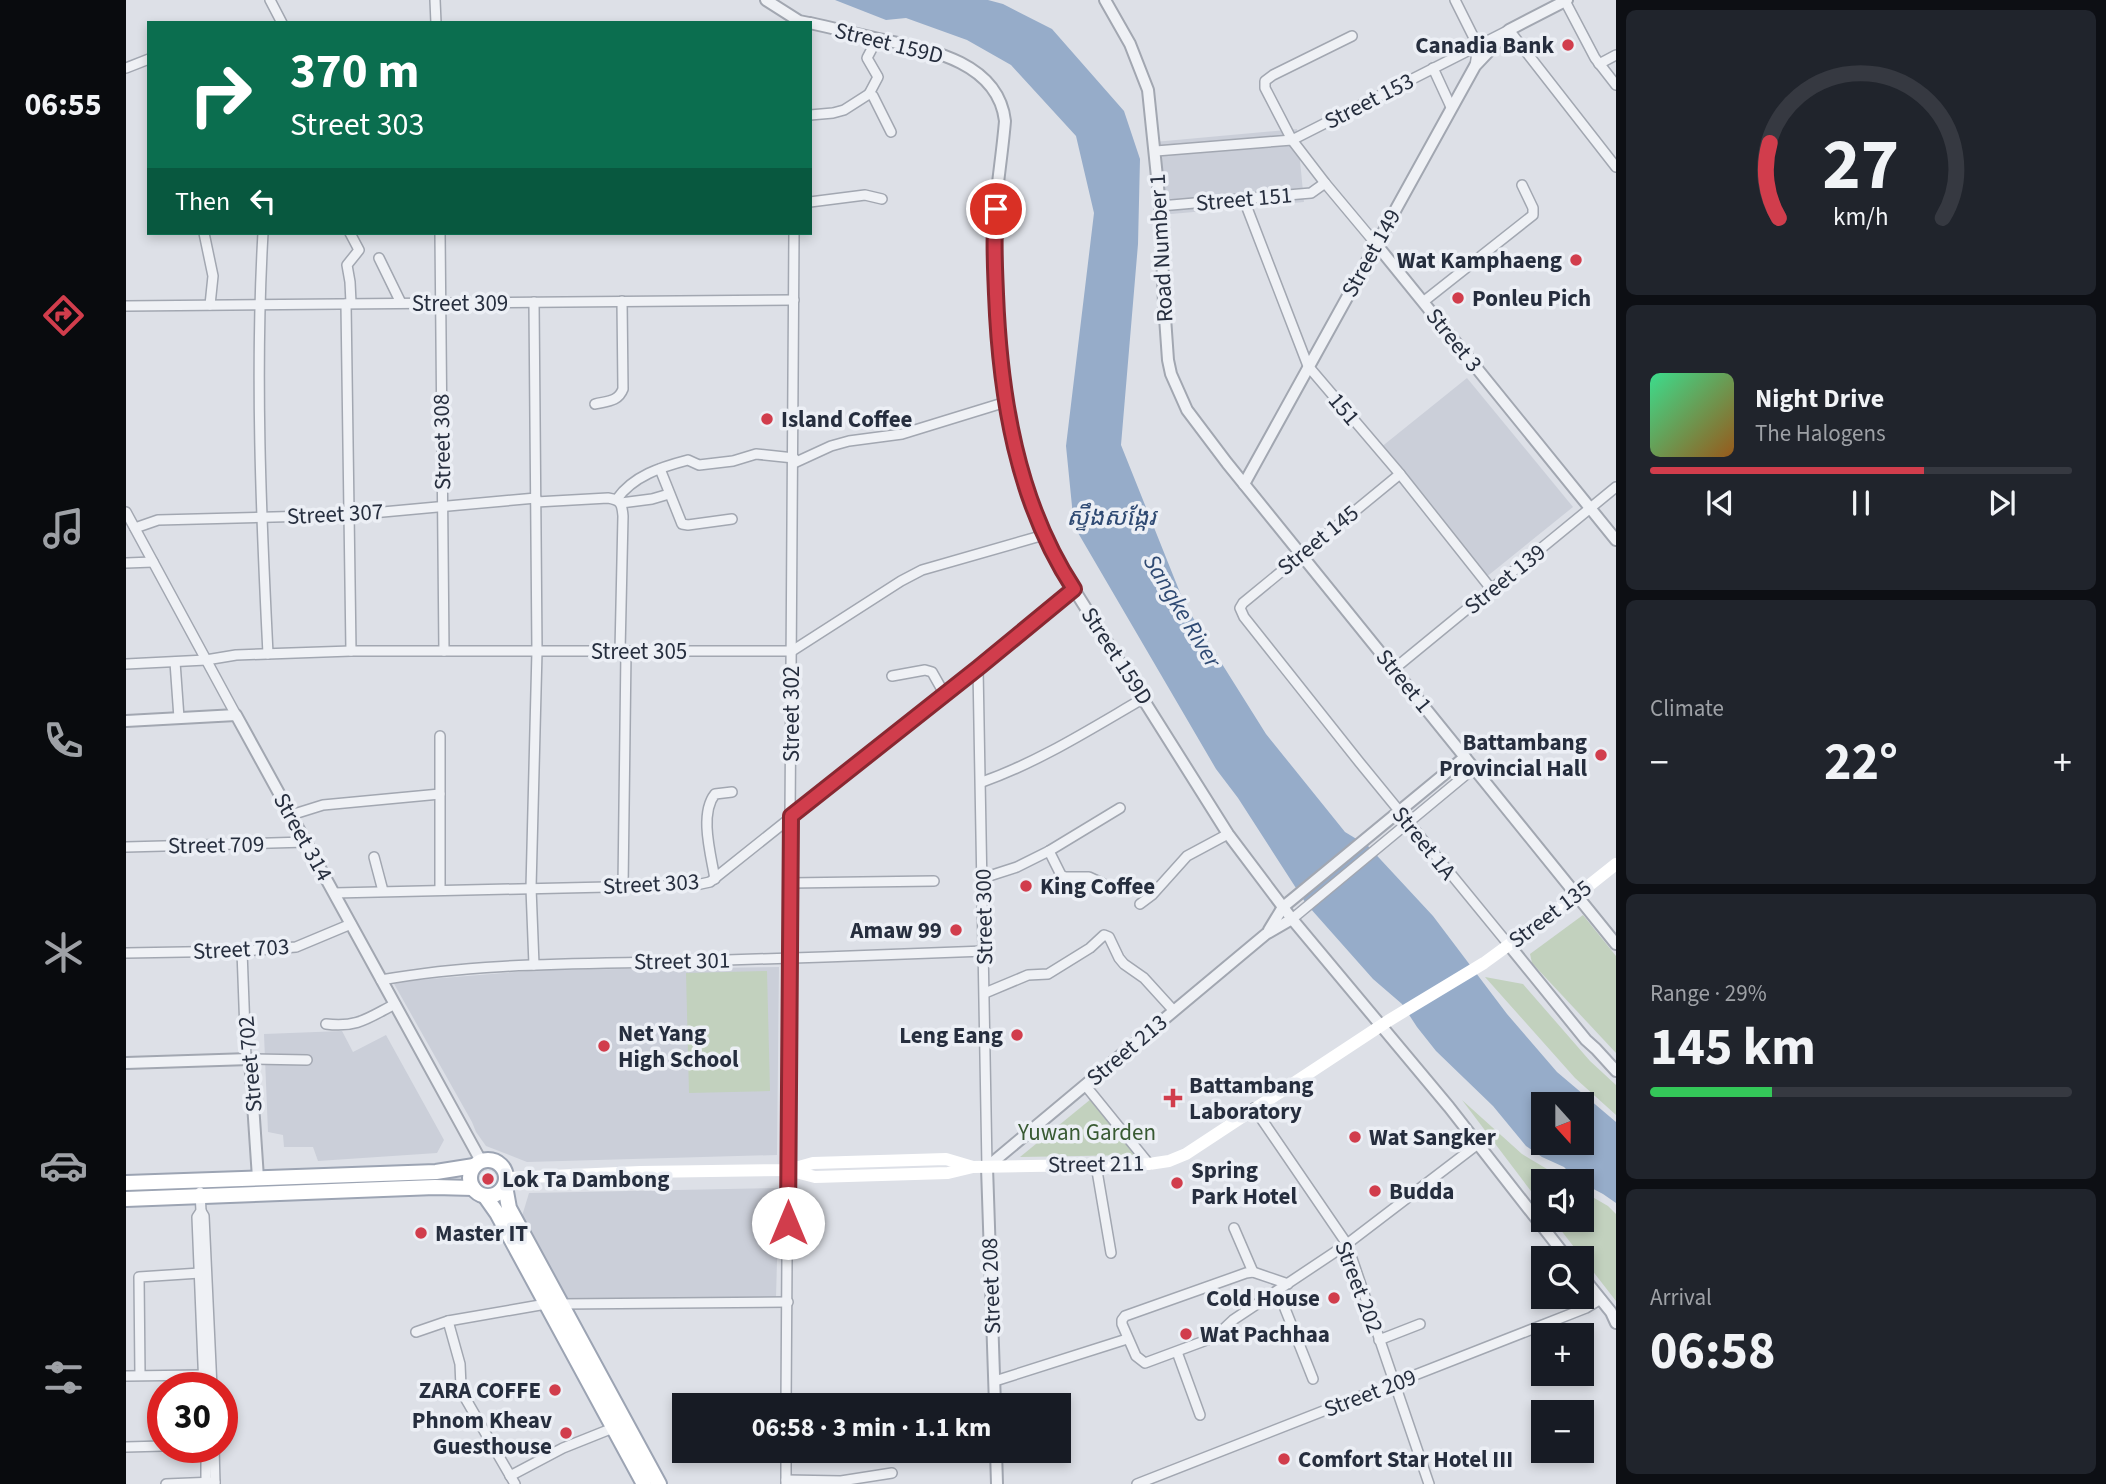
<!DOCTYPE html>
<html lang="en">
<head>
<meta charset="utf-8">
<style>
	body { margin:0; font-family:"Source Sans 3","Noto Sans Khmer",sans-serif; background:#20242c; color:#f1f3f6; height:100vh; display:flex; flex-direction:column; font-size:26px; white-space:nowrap }
	* { box-sizing:border-box; margin:0 }
	p { font-size:23px; color:#9ea1a6 }
	.icon { flex:none; width:38px; height:38px; fill:none; stroke:currentColor; stroke-width:2; stroke-linecap:round; stroke-linejoin:round }
	.map { position:relative; flex:1; overflow:hidden }
	.sheet { display:flex; flex-direction:column; gap:10px; padding:10px; background:#0d0f14; width:490px }
	.sheet>* { flex:none }
	.guide { position:absolute; left:21px; top:21px; width:665px; height:214px; border-radius:0px; box-shadow:0 4px 10px #0003; background:#0b6e4f; color:#fff; overflow:hidden }
	.needle { width:46px; rotate:159deg }
	.tools { position:absolute; left:1405px; top:1092px; display:grid; gap:14px }
	.tools a { display:grid; place-items:center; width:63px; height:63px; border-radius:0px; background:#171b24; box-shadow:0 4px 10px #0003; font-size:35px }
	.speed { position:absolute; left:21px; top:1372px; display:flex; gap:14px; font-size:35px; font-weight:700; text-align:center }
	.speed>* { display:grid; place-content:center; width:91px; height:91px; border-radius:50%; background:#171b24; box-shadow:0 4px 10px #0003; line-height:1 }
	.speed .limit { border:10px solid #d22; background:#fff; color:#111 }
	.pin { position:absolute; display:grid; place-items:center; width:60px; height:60px; color:#fff; margin:-30px; border:4px solid #fff; border-radius:50%; box-shadow:0 2px 7px #0007 }
	.me { position:absolute; width:77px; margin:-38px; rotate:0deg; stroke-linejoin:round; filter:drop-shadow(0 0 5px #0008) }
	.turn { display:flex; align-items:center; gap:24px; height:147px; padding:0 28px; font-size:32px }
	.turn .icon { width:91px; height:91px; stroke-width:2.5 }
	.turn b { display:block; font-size:49px; line-height:60px }
	.then { display:flex; align-items:center; height:66px; padding:0 28px; background:#0003; gap:14px; font-size:26px }
	.big { font-size:52px; font-weight:700; line-height:1.1 }
	.sheet .tile { flex:1; display:flex; flex-direction:column; justify-content:center; gap:10px; min-width:0; padding:0 24px; border-radius:10px; background:#20242c }
	.sheet .dial { align-items:center; gap:0 }
	.dial svg { height:182px; overflow:visible; fill:none; stroke:#363941; stroke-width:7; stroke-linecap:round; text-anchor:middle }
	.dial text { fill:#f1f3f6; stroke:none }
	.song { display:flex; align-items:center; gap:21px }
	.cover { width:84px; height:84px; border-radius:10px; background:linear-gradient(135deg,hsl(150 70% 55%),hsl(30 70% 35%)) }
	.played { height:7px; border-radius:4px; background:linear-gradient(90deg,#d13d4c 65%,#363941 65%) }
	.keys { display:flex; justify-content:space-around; direction:ltr }
	.heat { display:flex; justify-content:space-between; align-items:center; font-size:38px; direction:ltr }
	.charge { height:10px; border-radius:5px; background:linear-gradient(90deg,#34c759 29%,#363941 0) }
	.trip { position:absolute; left:546px; top:1393px; width:399px; height:70px; border-radius:0px; background:#171b24; box-shadow:0 4px 10px #0003; font-weight:700; line-height:70px; text-align:center }
	main { display:flex; flex:1; min-height:0 }
	.dock { display:flex; flex-direction:column; width:126px; justify-content:space-around; align-items:center; background:#090b0e; color:#9ea1a6 }
	.dock .icon { width:49px; height:49px }
	.dock .on { color:#d13d4c }
	.dock b { font-size:32px; color:#f1f3f6 }
	.map>svg:first-child { display:block }
	.built { fill:#cbcfd9 }
	.green { fill:#c2d1be }
	.water { fill:#96acc9; fill-rule:evenodd }
	.lines { fill:none; stroke-linecap:round; stroke-linejoin:round }
	.minor-casing { stroke:#a2a7b1; stroke-width:12 }
	.tertiary-casing { stroke:#a2a7b1; stroke-width:14 }
	.primary-casing { stroke:#9ca4b3; stroke-width:18 }
	.minor { stroke:#eff1f5; stroke-width:9 }
	.tertiary { stroke:#eff1f5; stroke-width:10 }
	.secondary { stroke:#fff; stroke-width:12 }
	.primary { stroke:#fff; stroke-width:14 }
	.route-casing { stroke:#882831; stroke-width:18 }
	.route { stroke:#d13d4c; stroke-width:12 }
	.poi-dot { fill:#d13d4c; stroke:#eceff5; stroke-width:2.5 }
	.labels { text-anchor:middle; dominant-baseline:central; stroke-width:7; stroke-linejoin:round; paint-order:stroke }
	.street-label { font-size:23px; fill:#262e3e; stroke:#eceff5 }
	.poi-label { font-size:23px; font-weight:bold; fill:#262e3e; stroke:#eceff5; text-anchor:start }
	.park-label { font-size:23px; fill:#385a33; stroke:#eceff5 }
	.water-label { font-size:24px; font-style:italic; fill:#2f4a73; stroke:#eceff5 }
</style>
</head>
<body>
<main>
<nav class="dock">
<b>06:55</b>
<svg class="icon on" aria-label="directions" viewBox="0 0 24 24"><path d="M12 3l9 9-9 9-9-9zM9 14v-3h6M13 9l2 2-2 2"/></svg>
<svg class="icon" aria-label="music" viewBox="0 0 24 24"><path d="M9 18V5l10-2v13"/><circle cx="6" cy="18" r="3"/><circle cx="16" cy="16" r="3"/></svg>
<svg class="icon" aria-label="phone" viewBox="0 0 24 24"><path d="M5 4h4l2 5-3 2q2 4 5 5l2-3 5 2v4C11 20 4 13 5 4z"/></svg>
<svg class="icon" aria-label="climate" viewBox="0 0 24 24"><path d="M12 3v18M4 7l16 10M4 17L20 7"/></svg>
<svg class="icon" aria-label="car" viewBox="0 0 24 24"><path d="M5 17H2v-5l4-1 3-4h7l3 4 3 1v5h-3M9 17h6M6 11h13"/><circle cx="7" cy="17" r="2"/><circle cx="17" cy="17" r="2"/></svg>
<svg class="icon" aria-label="filters" viewBox="0 0 24 24"><path d="M4 7h16M4 17h16"/><circle cx="9" cy="7" r="2"/><circle cx="15" cy="17" r="2"/></svg>
</nav>
<div class="map">
<svg width="1490" height="1484" viewBox="0 0 1490 1484">
	<rect width="100%" height="100%" fill="#dde0e7"/>
	<g class="built">
		<path d="M1171,129L1178,202L1034,215L1028,142Z"/>
		<path d="M1341,378L1447,507L1359,578L1254,448Z"/>
		<path d="M653,967L651,1155L401,1162L360,1146L350,1132L346,1122L267,982L414,970Z"/>
		<path d="M216,1031L227,1052L260,1035L318,1140L311,1153L192,1161L187,1147H158L157,1135L142,1132L138,1034Z"/>
		<path d="M653,1188L650,1298L442,1299L396,1216L403,1193Z"/>
	</g>
	<g class="green">
		<path d="M1457,915L1490,956V1053L1406,963L1404,954Z"/>
		<path d="M641,971L644,1091L563,1093L560,973Z"/>
		<path d="M1359,977L1397,984L1464,1061L1490,1085V1115L1449,1078Z"/>
		<path d="M965,1099L1009,1155L894,1157Z"/>
		<path d="M1336,1100L1396,1154L1441,1181H1418L1417,1207Z"/>
		<path d="M1456,1191L1482,1206L1490,1214V1301L1427,1220H1456Z"/>
	</g>
	<path class="water" d="M709,0H862L877,4L926,29L998,111L1014,159L1012,244L995,445L1059,605L1140,734L1219,832L1242,846L1307,916L1381,1014L1431,1072L1490,1122V1203L1477,1194L1452,1181L1438,1167L1416,1157L1400,1146L1367,1106L1310,1051L1291,1027L1276,1004L1247,979L1184,908L1176,909L1179,902L1112,798L1090,769L948,526L940,446L968,213L950,136L885,65L841,40L780,18L760,20ZM1418,1104H1456V1143H1418Z"/>
	<g class="lines">
		<g class="minor-casing">
			<g id="minor">
				<path d="M144,0L156,23"/>
				<path d="M309,0L310,23"/>
				<path d="M1329,0L1352,46L1349,66"/>
				<path d="M1439,1L1469,58L1490,85"/>
				<path d="M1226,36L1147,75L1139,81V88L1166,140L1199,183L1250,244"/>
				<path d="M1473,64L1490,55"/>
				<path d="M0,68L23,59"/>
				<path d="M1307,68L1325,107"/>
				<path d="M743,94L752,77L741,58L751,39"/>
				<path d="M684,115L707,113L718,110L743,94L747,96L765,132"/>
				<path d="M1030,151L1166,140L1383,30L1490,167"/>
				<path d="M1118,200L1182,366L1274,474L1366,590"/>
				<path d="M684,202L739,195L756,199"/>
				<path d="M1034,206L1185,193L1199,183"/>
				<path d="M78,233L87,276L84,305"/>
				<path d="M137,233C129,373 135,513 142,654"/>
				<path d="M224,233L233,250L221,265L224,282L225,303"/>
				<path d="M314,233L318,651"/>
				<path d="M253,258L275,303"/>
				<path d="M408,302L411,651L405,888L408,965"/>
				<path d="M1297,302L1407,215V208L1396,185"/>
				<path d="M220,304L225,651"/>
				<path d="M0,306L668,300"/>
				<path d="M469,404C481,401 492,402 497,389L496,301"/>
				<path d="M668,463L705,446L723,441L776,434L880,402"/>
				<path d="M534,469L556,524L562,525L606,519"/>
				<path d="M1274,474L1117,603L1114,608L1118,617L1234,763L1383,945"/>
				<path d="M491,499C507,476 535,467 562,460L573,465L607,461L630,454L668,458"/>
				<path d="M410,502L482,498C495,500 496,504 497,516L494,651"/>
				<path d="M495,503L526,499L543,494"/>
				<path d="M0,512L110,715"/>
				<path d="M9,528L32,520L224,515L410,498"/>
				<path d="M0,563L27,562"/>
				<path d="M49,662L53,718"/>
				<path d="M0,664L80,660L110,655L225,651H666L775,581L796,570L918,535"/>
				<path d="M852,668L861,1167"/>
				<path d="M1268,669L1490,487"/>
				<path d="M766,676L799,670L806,672L819,695"/>
				<path d="M314,736V889"/>
				<path d="M856,782C913,762 966,728 1018,698"/>
				<path d="M165,815L197,805L314,794"/>
				<path d="M0,847L180,842"/>
				<path d="M923,851L935,875L939,877H963L976,883"/>
				<path d="M248,857L257,891"/>
				<path d="M857,878L891,867L923,851L994,808"/>
				<path d="M589,879C585,855 573,814 589,794L606,792"/>
				<path d="M664,883L808,881"/>
				<path d="M497,887L500,651"/>
				<path d="M208,893L570,885L584,882L852,668L948,589"/>
				<path d="M1014,904L1026,895L1061,856L1102,834"/>
				<path d="M1166,919L1348,768"/>
				<path d="M116,951L120,1058"/>
				<path d="M0,953L116,951L170,947L225,924"/>
				<path d="M255,980C349,963 445,964 540,962C647,959 752,955 859,951"/>
				<path d="M859,993L902,975L922,974L964,948L978,935L983,937L993,958L998,964L1018,978L1048,1011"/>
				<path d="M200,1024C231,1028 242,1018 269,1004"/>
				<path d="M124,1059L181,1060"/>
				<path d="M959,1085L1023,1164"/>
				<path d="M1128,1108L1221,1244L1303,1484"/>
				<path d="M970,1165L985,1253"/>
				<path d="M74,1192L75,1211L71,1217L78,1388"/>
				<path d="M75,1211L78,1216L86,1388"/>
				<path d="M1108,1228L1127,1272"/>
				<path d="M1162,1284L1127,1272L1120,1273L999,1316L996,1320V1324L1010,1356L1019,1363L1089,1337L1107,1320L1221,1244L1352,1144"/>
				<path d="M1152,1291L1187,1379"/>
				<path d="M435,1304L662,1302"/>
				<path d="M322,1321L334,1364L335,1387L338,1396L389,1484"/>
				<path d="M290,1332L322,1321L420,1304"/>
				<path d="M1253,1340L1294,1324"/>
				<path d="M1051,1352L1074,1415"/>
				<path d="M14,1375L13,1277L74,1273"/>
				<path d="M0,1376L78,1375"/>
				<path d="M869,1381L1001,1339"/>
				<path d="M660,1405L668,233"/>
				<path d="M0,1447L37,1446"/>
				<path d="M80,1447V1484"/>
				<path d="M88,1447L89,1484"/>
				<path d="M660,1451V1484"/>
				<path d="M384,1476L437,1448L487,1428"/>
				<path d="M660,1480L715,1481L766,1473"/>
				<path d="M40,1484L89,1482"/>
				<path d="M1011,1484L1460,1308L1475,1299"/>
			</g>
		</g>
		<g class="tertiary-casing">
			<g id="tertiary">
				<path d="M640,0L673,21L683,23"/>
				<path d="M979,0L1004,44L1022,90L1034,206L1038,303L1042,360L1045,374L1061,410L1101,463L1490,944"/>
				<path d="M684,23C707,28 730,34 753,39C801,49 872,61 879,121C876,158 869,195 868,232C867,293 872,364 883,423C892,471 911,520 932,564L1102,834L1166,919L1323,1107L1441,1258"/>
				<path d="M1250,244L1490,540"/>
				<path d="M1118,484L1349,66L1383,30L1441,0"/>
				<path d="M0,721L110,715L355,1161"/>
				<path d="M1143,930L1157,907L1168,898L1339,757"/>
				<path d="M1383,945L1460,1040L1470,1049L1490,1071"/>
				<path d="M0,1063L124,1059L132,1178"/>
				<path d="M1456,1276L1485,1312L1490,1323"/>
				<path d="M869,1405L861,1167L1140,934L1166,919"/>
				<path d="M870,1451L871,1484"/>
			</g>
		</g>
		<g class="primary-casing">
			<g id="primary">
				<circle cx="362" cy="1178" r="18"/>
				<path d="M0,1183L310,1172L348,1166"/>
				<path d="M379,1186L383,1208L533,1484"/>
				<path d="M359,1196L371,1213L518,1484"/>
				<path d="M0,1199L309,1187L347,1188"/>
			</g>
		</g>
		<use href="#minor" class="minor"/>
		<use href="#tertiary" class="tertiary"/>
		<g class="secondary">
			<path d="M662,1170L689,1177L822,1173L847,1167L1023,1164L1043,1161L1060,1154L1262,1021L1358,963L1451,895L1490,864"/>
			<path d="M381,1178L514,1172L662,1170L687,1163L820,1159L847,1167"/>
		</g>
		<use href="#primary" class="primary"/>
	</g>
	<g class="lines">
		<g class="route-casing">
			<path id="route" d="M662,1223L665,816L852,668L948,589C891,502 874,397 870,294C869,266 867,237 870,209"/>
		</g>
		<use href="#route" class="route"/>
	</g>
	<g class="poi-dot">
		<circle cx="1442" cy="45" r="7"/>
		<circle cx="1450" cy="260" r="7"/>
		<circle cx="1332" cy="298" r="7"/>
		<circle cx="641" cy="419" r="7"/>
		<circle cx="1475" cy="755" r="7"/>
		<circle cx="900" cy="886" r="7"/>
		<circle cx="830" cy="930" r="7"/>
		<circle cx="891" cy="1035" r="7"/>
		<circle cx="478" cy="1046" r="7"/>
		<path d="M1043.5 1087.5h7v7h7v7h-7v7h-7v-7h-7v-7h7z"/>
		<circle cx="1229" cy="1137" r="7"/>
		<circle cx="362" cy="1179" r="7"/>
		<circle cx="1051" cy="1183" r="7"/>
		<circle cx="1249" cy="1191" r="7"/>
		<circle cx="295" cy="1233" r="7"/>
		<circle cx="1208" cy="1298" r="7"/>
		<circle cx="1060" cy="1334" r="7"/>
		<circle cx="429" cy="1390" r="7"/>
		<circle cx="440" cy="1433" r="7"/>
		<circle cx="1158" cy="1459" r="7"/>
	</g>
	<g class="labels">
		<g class="street-label">
			<text transform="translate(763 43) rotate(14)">Street 159D</text>
			<text transform="translate(1243 101) rotate(-27)">Street 153</text>
			<text transform="translate(1118 199) rotate(-5)">Street 151</text>
			<text transform="translate(1035 248) rotate(-93)">Road Number 1</text>
			<text transform="translate(1245 253) rotate(-61)">Street 149</text>
			<text x="334" y="303">Street 309</text>
			<text transform="translate(1328 340) rotate(51)">Street 3</text>
			<text transform="translate(1218 409) rotate(50)">151</text>
			<text transform="translate(316 442) rotate(-91)">Street 308</text>
			<text transform="translate(209 514) rotate(-3)">Street 307</text>
			<text transform="translate(1192 540) rotate(-39)">Street 145</text>
			<text transform="translate(1379 579) rotate(-39)">Street 139</text>
			<text x="513" y="651">Street 305</text>
			<text transform="translate(991 656) rotate(57)">Street 159D</text>
			<text transform="translate(1278 681) rotate(51)">Street 1</text>
			<text transform="translate(665 714) rotate(-90)">Street 302</text>
			<text transform="translate(177 837) rotate(61)">Street 314</text>
			<text transform="translate(1298 843) rotate(51)">Street 1A</text>
			<text transform="translate(90 845) rotate(-1)">Street 709</text>
			<text transform="translate(525 884) rotate(-3)">Street 303</text>
			<text transform="translate(1424 914) rotate(-37)">Street 135</text>
			<text transform="translate(858 917) rotate(-91)">Street 300</text>
			<text transform="translate(115 949) rotate(-3)">Street 703</text>
			<text transform="translate(556 961) rotate(-1)">Street 301</text>
			<text transform="translate(1001 1050) rotate(-40)">Street 213</text>
			<text transform="translate(124 1064) rotate(-95)">Street 702</text>
			<text transform="translate(970 1164) rotate(-1)">Street 211</text>
			<text transform="translate(865 1286) rotate(-92)">Street 208</text>
			<text transform="translate(1233 1287) rotate(69)">Street 202</text>
			<text transform="translate(1244 1393) rotate(-21)">Street 209</text>
		</g>
		<g class="poi-label">
			<text x="1428" y="45" text-anchor="end">Canadia Bank</text>
			<text x="1436" y="260" text-anchor="end">Wat Kamphaeng</text>
			<text x="1346" y="298">Ponleu Pich</text>
			<text x="655" y="419">Island Coffee</text>
			<text x="1461" y="742" text-anchor="end">Battambang<tspan x="1461" dy="26">Provincial Hall</tspan></text>
			<text x="914" y="886">King Coffee</text>
			<text x="816" y="930" text-anchor="end">Amaw 99</text>
			<text x="492" y="1033">Net Yang<tspan x="492" dy="26">High School</tspan></text>
			<text x="877" y="1035" text-anchor="end">Leng Eang</text>
			<text x="1063" y="1085">Battambang<tspan x="1063" dy="26">Laboratory</tspan></text>
			<text x="1243" y="1137">Wat Sangker</text>
			<text x="1065" y="1170">Spring<tspan x="1065" dy="26">Park Hotel</tspan></text>
			<text x="376" y="1179">Lok Ta Dambong</text>
			<text x="1263" y="1191">Budda</text>
			<text x="309" y="1233">Master IT</text>
			<text x="1194" y="1298" text-anchor="end">Cold House</text>
			<text x="1074" y="1334">Wat Pachhaa</text>
			<text x="415" y="1390" text-anchor="end">ZARA COFFE</text>
			<text x="426" y="1420" text-anchor="end">Phnom Kheav<tspan x="426" dy="26">Guesthouse</tspan></text>
			<text x="1172" y="1459">Comfort Star Hotel III</text>
		</g>
		<g class="park-label">
			<text x="961" y="1132">Yuwan Garden</text>
		</g>
		<g class="water-label">
			<text x="985" y="517">ស្ទឹងសង្កែរ</text>
			<text transform="translate(1056 611) rotate(59)">Sangke River</text>
		</g>
	</g>
</svg>
<div class="tools">
<a><svg class="needle" viewBox="-14 -14 28 28"><path d="M0-13l5 13h-10z" fill="#e53935"/><path d="M0 13l5-13h-10z" fill="#9ea1a6"/></svg></a>
<a><svg class="icon" aria-label="sound" viewBox="0 0 24 24"><path d="M4 9h4l5-4v14l-5-4H4zM17 9q2 3 0 6"/></svg></a>
<a><svg class="icon" aria-label="search" viewBox="0 0 24 24"><circle cx="10" cy="10" r="6"/><path d="M15 15l6 6"/></svg></a>
<a>+</a>
<a>−</a>
</div>
<div class="speed"><div class="limit">30</div></div>
<div class="pin" style="left:870px;top:209px;background:#d93025"><svg class="icon" aria-label="arrive" viewBox="0 0 24 24"><path d="M6 21V4h12l-3 4 3 4H6"/></svg></div>
<svg class="me" style="left:662px;top:1223px" viewBox="-20 -20 40 40"><circle r="19" fill="#fff"/><path d="M0-13L10 11 0 6-10 11z" fill="#d13d4c"/></svg>
<div class="trip">06:58 · 3 min · 1.1 km</div>
<div class="guide">
<div class="turn"><svg class="icon" aria-label="right" viewBox="0 0 24 24"><path d="M7 20v-9h11M14 6l5 5-5 5"/></svg><div><b>370 m</b>Street 303</div></div>
<div class="then">Then<svg class="icon" aria-label="left" viewBox="0 0 24 24"><path d="M17 20v-9H6M10 6l-5 5 5 5"/></svg></div>
</div>
</div>
<section class="sheet">
<div class="tile dial"><svg viewBox="0 0 100 80">
<path d="M14 69A42 42 0 1 1 86 69"/>
<path d="M14 69A42 42 0 0 1 10 36" stroke="#d13d4c"/>
<text x="50" y="56" font-size="32" font-weight="700">27</text>
<text x="50" y="72" font-size="11">km/h</text>
</svg></div>
<div class="tile">
<div class="song"><i class="cover"></i><div><b>Night Drive</b><p>The Halogens</p></div></div>
<div class="played"></div>
<div class="keys"><svg class="icon" aria-label="previous" viewBox="0 0 24 24"><path d="M18 5L8 12l10 7zM5 5v14"/></svg><svg class="icon" aria-label="pause" viewBox="0 0 24 24"><path d="M8 5v14M16 5v14"/></svg><svg class="icon" aria-label="next" viewBox="0 0 24 24"><path d="M6 5l10 7-10 7zM19 5v14"/></svg></div>
</div>
<div class="tile"><p>Climate</p>
<div class="heat"><a>−</a><b class="big">22°</b><a>+</a></div>
</div>
<div class="tile"><p>Range · 29%</p><b class="big">145 km</b><div class="charge"></div></div>
<div class="tile"><p>Arrival</p><b class="big">06:58</b></div>
</section>
</main>
</body>
</html>
